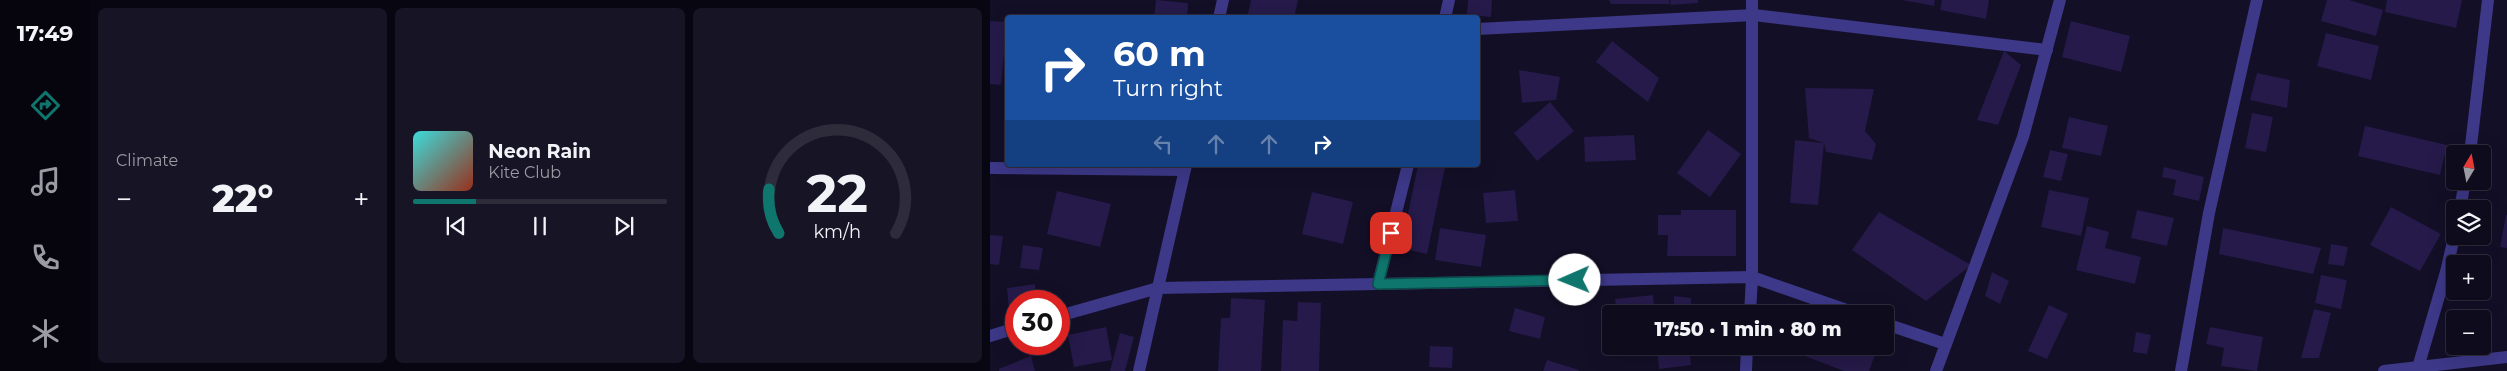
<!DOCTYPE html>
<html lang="en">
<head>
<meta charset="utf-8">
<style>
	body { margin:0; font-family:Montserrat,sans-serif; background:#171426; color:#f1f3f6; height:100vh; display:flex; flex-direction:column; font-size:19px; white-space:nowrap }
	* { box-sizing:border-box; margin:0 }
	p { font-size:16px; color:#9b9ba4 }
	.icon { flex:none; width:28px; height:28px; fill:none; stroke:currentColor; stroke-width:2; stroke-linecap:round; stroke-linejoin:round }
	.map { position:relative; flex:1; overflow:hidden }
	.drawer { display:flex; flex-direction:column; gap:8px; padding:8px; background:#080610; width:900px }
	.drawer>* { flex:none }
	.banner { position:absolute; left:15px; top:15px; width:475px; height:152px; border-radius:5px; box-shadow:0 5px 20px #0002,0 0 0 1px #2e2b3b; background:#1a4fa0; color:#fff; overflow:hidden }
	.needle { width:32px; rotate:10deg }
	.controls { position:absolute; left:1456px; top:145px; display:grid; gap:10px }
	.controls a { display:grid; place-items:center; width:45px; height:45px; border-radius:5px; background:#0e0b1d; box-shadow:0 5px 20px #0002,0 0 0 1px #2e2b3b; font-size:25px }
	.speed { position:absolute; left:15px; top:290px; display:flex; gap:10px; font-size:25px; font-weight:700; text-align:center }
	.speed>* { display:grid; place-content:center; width:65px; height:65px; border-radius:50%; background:#0e0b1d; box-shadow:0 5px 20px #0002,0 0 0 1px #2e2b3b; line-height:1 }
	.speed .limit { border:8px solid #d22; background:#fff; color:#111 }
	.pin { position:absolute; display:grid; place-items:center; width:42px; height:42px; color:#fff; margin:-21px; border-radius:10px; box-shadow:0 2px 8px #0006 }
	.me { position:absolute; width:55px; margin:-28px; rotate:269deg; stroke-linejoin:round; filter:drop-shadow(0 0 4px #0008) }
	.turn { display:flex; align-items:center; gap:18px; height:105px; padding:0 25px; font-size:22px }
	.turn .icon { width:65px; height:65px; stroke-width:2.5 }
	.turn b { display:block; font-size:35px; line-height:42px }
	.lanes { display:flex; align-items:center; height:48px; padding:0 25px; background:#0003; justify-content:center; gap:25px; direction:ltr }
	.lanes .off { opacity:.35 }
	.big { font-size:38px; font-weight:800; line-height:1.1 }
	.drawer .widget { flex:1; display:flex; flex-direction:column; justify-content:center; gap:8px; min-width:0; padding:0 18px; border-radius:8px; background:#171426 }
	.drawer .dial { align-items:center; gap:0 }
	.dial svg { height:130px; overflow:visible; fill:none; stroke:#2e2b3b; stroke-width:7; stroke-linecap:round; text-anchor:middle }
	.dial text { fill:#f1f3f6; stroke:none }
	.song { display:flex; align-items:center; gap:15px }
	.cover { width:60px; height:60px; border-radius:8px; background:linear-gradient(135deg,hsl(180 70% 55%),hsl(10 70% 35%)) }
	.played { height:5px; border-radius:2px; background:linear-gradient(90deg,#0f766e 25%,#2e2b3b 25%) }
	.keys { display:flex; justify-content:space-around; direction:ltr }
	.heat { display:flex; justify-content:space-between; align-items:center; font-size:28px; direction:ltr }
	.drawer .tiles { flex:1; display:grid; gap:8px; grid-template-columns:repeat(3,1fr) }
	.trip { position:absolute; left:612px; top:305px; width:292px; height:50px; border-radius:5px; background:#0e0b1d; box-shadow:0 5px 20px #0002,0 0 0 1px #2e2b3b; font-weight:800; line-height:50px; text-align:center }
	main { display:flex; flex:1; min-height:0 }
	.tab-bar { display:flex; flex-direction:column; width:90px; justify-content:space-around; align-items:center; background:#06040c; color:#9b9ba4 }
	.tab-bar .icon { width:35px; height:35px }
	.tab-bar .current { color:#0f766e }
	.tab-bar b { font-size:22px; color:#f1f3f6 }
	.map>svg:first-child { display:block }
	.building { fill:#251a49 }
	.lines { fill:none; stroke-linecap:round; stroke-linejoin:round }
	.minor { stroke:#3d3888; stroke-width:12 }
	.route-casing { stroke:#0a4d48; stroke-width:12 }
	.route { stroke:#0f766e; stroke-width:9 }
</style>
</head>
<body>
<main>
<nav class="tab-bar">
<b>17:49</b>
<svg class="icon current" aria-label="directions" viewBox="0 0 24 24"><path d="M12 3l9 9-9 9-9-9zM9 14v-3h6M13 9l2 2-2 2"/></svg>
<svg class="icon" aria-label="music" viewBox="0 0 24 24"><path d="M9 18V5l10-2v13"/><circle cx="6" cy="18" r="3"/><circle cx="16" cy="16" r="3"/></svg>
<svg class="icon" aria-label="phone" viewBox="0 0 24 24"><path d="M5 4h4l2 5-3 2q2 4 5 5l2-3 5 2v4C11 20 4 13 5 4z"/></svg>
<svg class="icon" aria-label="climate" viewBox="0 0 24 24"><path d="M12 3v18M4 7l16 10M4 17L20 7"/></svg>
</nav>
<section class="drawer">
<div class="tiles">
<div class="widget"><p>Climate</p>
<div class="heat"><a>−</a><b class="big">22°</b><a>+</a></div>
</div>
<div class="widget">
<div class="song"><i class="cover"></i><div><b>Neon Rain</b><p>Kite Club</p></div></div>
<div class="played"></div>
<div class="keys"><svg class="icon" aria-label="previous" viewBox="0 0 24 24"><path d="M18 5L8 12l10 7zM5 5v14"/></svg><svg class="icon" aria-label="pause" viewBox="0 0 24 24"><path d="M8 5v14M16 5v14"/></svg><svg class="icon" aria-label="next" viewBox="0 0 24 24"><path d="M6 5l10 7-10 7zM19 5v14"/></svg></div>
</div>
<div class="widget dial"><svg viewBox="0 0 100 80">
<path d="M14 69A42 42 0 1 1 86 69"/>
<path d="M14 69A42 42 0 0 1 8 42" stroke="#0f766e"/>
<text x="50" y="56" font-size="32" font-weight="700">22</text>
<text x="50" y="72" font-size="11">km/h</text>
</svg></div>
</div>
</section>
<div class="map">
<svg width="1517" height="371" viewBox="0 0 1517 371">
	<rect width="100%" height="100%" fill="#130f27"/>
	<g class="building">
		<path d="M166,0L198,3L197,18H164Z"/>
		<path d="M261,0H308L304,18H257Z"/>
		<path d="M478,0H502L501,17L477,15Z"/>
		<path d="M619,0H679L680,4H621Z"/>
		<path d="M680,0H708V3L681,5Z"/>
		<path d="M912,0H945L944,6Z"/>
		<path d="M952,0H999L996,19L950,10Z"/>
		<path d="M1337,0H1359L1393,10L1386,36L1331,21Z"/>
		<path d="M1397,0H1472L1466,28L1395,12Z"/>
		<path d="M0,21L17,22L11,85L0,84Z"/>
		<path d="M1081,21L1140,36L1131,72L1072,57Z"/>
		<path d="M1336,33L1389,46L1381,80L1327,66Z"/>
		<path d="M622,41L669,78L658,102L606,62Z"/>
		<path d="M1014,51L1031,65L1008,125L987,120Z"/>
		<path d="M529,70L570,77L566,100L532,103Z"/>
		<path d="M1267,73L1300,80L1297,108L1260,100Z"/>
		<path d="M815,88L884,89L875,131L886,144L882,160L836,152L834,143L828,205L800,203L805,140L834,143L819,138Z"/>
		<path d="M560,102L584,131L547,161L524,133Z"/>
		<path d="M1262,113L1283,117L1276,152L1255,148Z"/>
		<path d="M1079,117L1118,126L1111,156L1072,148Z"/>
		<path d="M1375,126L1457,145L1450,175L1368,156Z"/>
		<path d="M718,130L751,154L720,197L687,173Z"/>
		<path d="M644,135L646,160L595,162L594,137Z"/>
		<path d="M1060,150L1078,154L1071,181L1053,177Z"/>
		<path d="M428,165L455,167L437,254L411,248Z"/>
		<path d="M1174,167L1214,177L1209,201L1183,195L1186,180L1172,177Z"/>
		<path d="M525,190L528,221L496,223L493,193Z"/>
		<path d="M1059,190L1099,198L1091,236L1051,227Z"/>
		<path d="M67,191L121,204L110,247L57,234Z"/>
		<path d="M322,192L363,202L353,244L312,234Z"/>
		<path d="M1401,207L1451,234L1430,271L1380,245Z"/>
		<path d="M691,210H746V256H677L678,235H668V215H691Z"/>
		<path d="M1147,210L1184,218L1177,246L1141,238Z"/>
		<path d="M889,212L981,265L936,301L862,250Z"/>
		<path d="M1516,215H1517V248L1510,247Z"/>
		<path d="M1097,226L1119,232L1115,248L1151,257L1145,284L1086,270Z"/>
		<path d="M450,228L496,235L491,267L445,260Z"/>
		<path d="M1233,228L1331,248L1323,274L1229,254Z"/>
		<path d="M0,235L13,236L9,265L0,264Z"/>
		<path d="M1341,244L1358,247L1354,266L1338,264Z"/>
		<path d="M33,245L53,248L49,270L30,268Z"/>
		<path d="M1002,272L1019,281L1010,304L995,296Z"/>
		<path d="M1331,275L1357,280L1351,309L1325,303Z"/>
		<path d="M45,284L46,301H26V317L20,319L17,288Z"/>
		<path d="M663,295L665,314H627L625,299Z"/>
		<path d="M684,296L701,298V314L684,313Z"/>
		<path d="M241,298L275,300L271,371H228L231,318H240Z"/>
		<path d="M308,302L331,303L329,371H291L293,320L307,321Z"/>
		<path d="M1059,305L1078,314L1057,359L1038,351Z"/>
		<path d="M799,307L815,314H797Z"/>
		<path d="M525,308L555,317L550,339L519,331Z"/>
		<path d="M1324,309L1341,313L1329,358H1311Z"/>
		<path d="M116,327L122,360L84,367L78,335Z"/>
		<path d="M1220,327L1273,337L1267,371L1231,366L1234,348L1216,344Z"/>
		<path d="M1146,332L1161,335L1157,354L1143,352Z"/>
		<path d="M130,333L144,337L135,371H120Z"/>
		<path d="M440,346L463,347L462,368L439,367Z"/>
		<path d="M680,346H699L701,365L669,369L667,348Z"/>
		<path d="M789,346H888L879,371H854Z"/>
		<path d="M41,356L45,371H9V369Z"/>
		<path d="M557,360L589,370L588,371H553Z"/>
	</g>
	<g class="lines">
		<g class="minor">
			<path d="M229,18L233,0"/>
			<path d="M455,18L459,0"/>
			<path d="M488,29L764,15L1057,50"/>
			<path d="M1480,154L1498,0"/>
			<path d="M0,168L195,170"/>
			<path d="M1470,209L1475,181"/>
			<path d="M388,284L418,165"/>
			<path d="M760,314L762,277V0"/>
			<path d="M69,316L168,288L762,277L868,314"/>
			<path d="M896,324L955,344"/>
			<path d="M0,336L26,328"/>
			<path d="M149,371L196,165"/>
			<path d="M756,371L757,346"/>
			<path d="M946,371L1033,137L1070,0"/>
			<path d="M1191,371L1219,213L1267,0"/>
			<path d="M1394,371L1517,357"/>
			<path d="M1427,371L1456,272L1465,233"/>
		</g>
	</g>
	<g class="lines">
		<g class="route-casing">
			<path id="route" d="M401,233L388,284L585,280"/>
		</g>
		<use href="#route" class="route"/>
	</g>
</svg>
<div class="controls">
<a><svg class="needle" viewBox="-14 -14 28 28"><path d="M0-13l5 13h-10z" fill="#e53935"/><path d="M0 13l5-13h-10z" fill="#9b9ba4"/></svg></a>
<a><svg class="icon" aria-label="layers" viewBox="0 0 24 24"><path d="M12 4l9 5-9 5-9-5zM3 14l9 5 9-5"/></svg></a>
<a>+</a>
<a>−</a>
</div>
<div class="speed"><div class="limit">30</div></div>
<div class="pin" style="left:401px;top:233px;background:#d93025"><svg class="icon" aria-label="arrive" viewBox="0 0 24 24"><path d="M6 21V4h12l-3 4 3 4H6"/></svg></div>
<svg class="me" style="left:585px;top:280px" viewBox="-20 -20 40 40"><circle r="19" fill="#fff"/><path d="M0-13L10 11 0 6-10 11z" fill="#0f766e"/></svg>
<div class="trip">17:50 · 1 min · 80 m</div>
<div class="banner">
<div class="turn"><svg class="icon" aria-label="right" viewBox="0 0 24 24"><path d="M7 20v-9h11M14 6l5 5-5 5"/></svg><div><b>60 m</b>Turn right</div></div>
<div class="lanes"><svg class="icon off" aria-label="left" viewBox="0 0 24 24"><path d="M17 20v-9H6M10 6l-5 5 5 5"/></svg><svg class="icon off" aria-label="ahead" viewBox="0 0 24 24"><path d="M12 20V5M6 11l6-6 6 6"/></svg><svg class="icon off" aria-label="ahead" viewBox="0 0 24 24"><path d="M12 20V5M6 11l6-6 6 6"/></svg><svg class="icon" aria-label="right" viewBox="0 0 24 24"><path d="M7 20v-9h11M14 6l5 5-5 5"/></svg></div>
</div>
</div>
</main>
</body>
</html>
